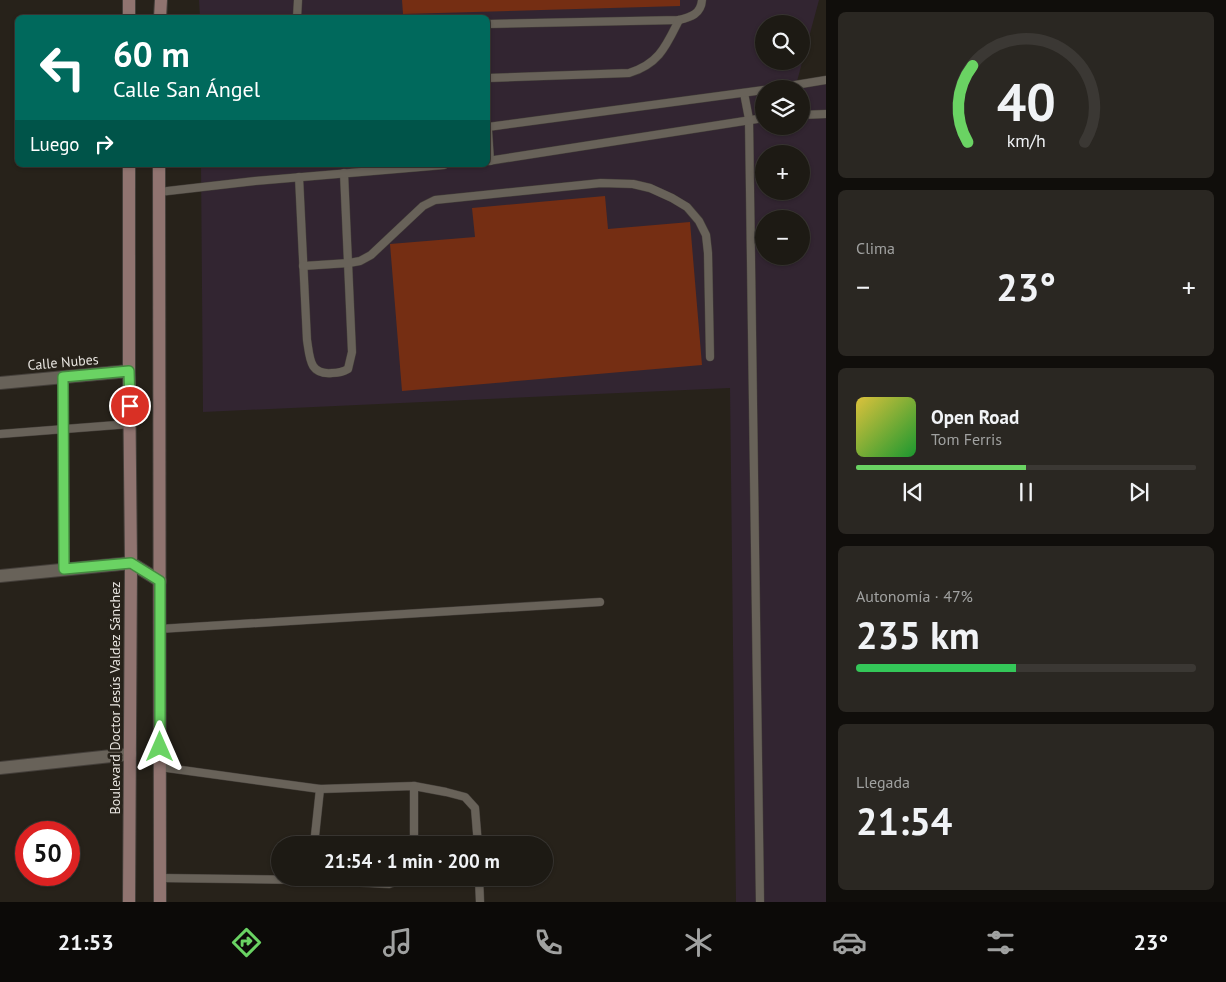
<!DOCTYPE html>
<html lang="es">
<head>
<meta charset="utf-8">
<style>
	body { margin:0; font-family:"PT Sans",sans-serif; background:#2a2722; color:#f1f3f6; height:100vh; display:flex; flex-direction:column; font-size:19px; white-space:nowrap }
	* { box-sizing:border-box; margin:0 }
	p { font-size:16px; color:#a0a1a0 }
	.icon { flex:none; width:28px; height:28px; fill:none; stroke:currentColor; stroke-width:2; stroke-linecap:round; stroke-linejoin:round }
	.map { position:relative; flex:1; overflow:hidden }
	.panel { display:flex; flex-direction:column; gap:12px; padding:12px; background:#100e0b; width:400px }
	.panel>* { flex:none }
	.hud { position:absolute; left:15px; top:15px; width:475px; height:152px; border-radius:8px; box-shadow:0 1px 4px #0004,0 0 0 1px #3b3834; background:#00695c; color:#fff; overflow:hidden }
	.controls { position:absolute; left:755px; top:15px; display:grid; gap:10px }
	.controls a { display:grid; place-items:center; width:55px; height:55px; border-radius:50%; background:#1d1a14; box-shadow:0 1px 4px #0004,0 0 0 1px #3b3834; font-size:25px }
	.speed { position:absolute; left:15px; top:821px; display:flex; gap:10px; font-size:25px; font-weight:700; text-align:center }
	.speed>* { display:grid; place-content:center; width:65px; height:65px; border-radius:50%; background:#1d1a14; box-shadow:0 1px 4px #0004,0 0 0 1px #3b3834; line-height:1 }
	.speed .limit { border:8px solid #d22; background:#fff; color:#111 }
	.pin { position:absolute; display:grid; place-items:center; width:42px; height:42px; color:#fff; margin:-21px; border:2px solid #fff; border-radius:50%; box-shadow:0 1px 5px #0007 }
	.me { position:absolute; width:55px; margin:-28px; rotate:0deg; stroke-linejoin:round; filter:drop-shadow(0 0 4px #0008) }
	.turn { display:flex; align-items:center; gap:18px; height:105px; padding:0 15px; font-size:22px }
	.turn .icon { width:65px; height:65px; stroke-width:2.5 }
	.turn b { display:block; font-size:35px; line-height:42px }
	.then { display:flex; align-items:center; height:48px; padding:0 15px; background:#0003; gap:10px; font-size:19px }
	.big { font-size:38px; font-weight:700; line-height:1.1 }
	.panel .tile { flex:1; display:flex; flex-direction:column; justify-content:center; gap:8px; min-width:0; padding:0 18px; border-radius:8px; background:#2a2722 }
	.panel .dial { align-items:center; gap:0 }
	.dial svg { height:130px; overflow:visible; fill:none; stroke:#3b3834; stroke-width:7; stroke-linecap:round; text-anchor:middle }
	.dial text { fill:#f1f3f6; stroke:none }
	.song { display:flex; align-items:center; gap:15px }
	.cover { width:60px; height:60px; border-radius:8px; background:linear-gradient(135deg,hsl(50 70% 55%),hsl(130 70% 35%)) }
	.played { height:5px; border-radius:2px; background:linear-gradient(90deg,#6ad363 50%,#3b3834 50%) }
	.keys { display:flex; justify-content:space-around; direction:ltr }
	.heat { display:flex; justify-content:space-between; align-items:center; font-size:28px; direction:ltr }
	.charge { height:8px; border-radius:4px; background:linear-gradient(90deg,#34c759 47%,#3b3834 0) }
	.trip { position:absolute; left:271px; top:836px; width:282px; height:50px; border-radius:25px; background:#1d1a14; box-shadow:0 1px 4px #0004,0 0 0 1px #3b3834; font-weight:700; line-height:50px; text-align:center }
	.menu { display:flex; height:80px; justify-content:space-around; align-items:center; background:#0c0a08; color:#a0a1a0 }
	.menu .icon { width:35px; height:35px }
	.menu .active { color:#6ad363 }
	.menu b { font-size:22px; color:#f1f3f6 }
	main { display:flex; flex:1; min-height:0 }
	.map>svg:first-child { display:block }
	.industrial { fill:#322531; fill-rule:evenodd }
	.building { fill:#752e13 }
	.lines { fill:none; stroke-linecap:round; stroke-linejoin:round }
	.service-casing { stroke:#443f3a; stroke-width:9 }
	.minor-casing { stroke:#443f3a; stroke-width:14 }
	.secondary-casing { stroke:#443f3a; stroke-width:14 }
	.service { stroke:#686259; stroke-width:8 }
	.minor { stroke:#686259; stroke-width:12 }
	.secondary { stroke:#907470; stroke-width:12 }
	.route-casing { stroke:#458940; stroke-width:12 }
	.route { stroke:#6ad363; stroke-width:9 }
	.labels { text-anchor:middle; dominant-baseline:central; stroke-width:5; stroke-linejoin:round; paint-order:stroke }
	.street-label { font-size:14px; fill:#e8e5e0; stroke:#27221a }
</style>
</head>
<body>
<main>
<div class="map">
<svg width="826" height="902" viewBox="0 0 826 902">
	<rect width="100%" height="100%" fill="#27221a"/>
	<path class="industrial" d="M199,0H819L796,85L826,82V902H736L730,388L203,412L201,165H488V18L200,17ZM764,24H801V61H764ZM764,89H801V126H764ZM764,154H801V191H764ZM764,219H801V256H764Z"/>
	<g class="building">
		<path d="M402,0H680V6L403,14Z"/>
		<path d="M605,196L608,229L690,222L702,365L402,391L390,244L475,237L472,208Z"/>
	</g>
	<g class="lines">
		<g class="service-casing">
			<g id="service">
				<path d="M297,18L298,0"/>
				<path d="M488,24L679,20C691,17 701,14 702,0"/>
				<path d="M488,78L629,73C659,64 666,46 679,20"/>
				<path d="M771,89L826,80"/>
				<path d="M744,93L749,119L760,902"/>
				<path d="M801,115L826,114"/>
				<path d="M488,127L764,90"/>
				<path d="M488,130L490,161"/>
				<path d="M488,161L764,118"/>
				<path d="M299,177L307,340C310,358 309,375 332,373C338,373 343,372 348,369L352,352L344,173"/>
				<path d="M159,192L255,181L444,165"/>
				<path d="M303,266L349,263L360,261L371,255L423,206L435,200L601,183L633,184L650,188L672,198L687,207L699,221L706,235L708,253L710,357"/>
				<path d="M63,377L64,569"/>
				<path d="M0,434L130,424"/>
				<path d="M159,629L600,602"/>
				<path d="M160,767L320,789L414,786L446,792L465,797L475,808L478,845"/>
				<path d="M414,786V845"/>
				<path d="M314,845L320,789"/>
				<path d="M160,878L310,880V878"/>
				<path d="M479,878L480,902"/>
				<path d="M310,880L389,884L398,881L402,878"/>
			</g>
		</g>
		<g class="minor-casing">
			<g id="minor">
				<path d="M0,383L129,371"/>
				<path d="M0,576L131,563L160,581"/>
				<path d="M0,768L130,754"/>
			</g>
		</g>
		<g class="secondary-casing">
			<g id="secondary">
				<path d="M129,18V0"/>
				<path d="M160,18L161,0"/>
				<path d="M159,165L160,902"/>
				<path d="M129,902L131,563L129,371V165"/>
			</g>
		</g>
		<use href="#service" class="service"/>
		<use href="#minor" class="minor"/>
		<use href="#secondary" class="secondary"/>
	</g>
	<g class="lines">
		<g class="route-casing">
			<path id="route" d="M130,406L129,371L63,377L64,569L131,563L160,581V747"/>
		</g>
		<use href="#route" class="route"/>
	</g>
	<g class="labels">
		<g class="street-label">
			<text transform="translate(63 362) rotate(-5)">Calle Nubes</text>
			<text transform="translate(115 698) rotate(-90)">Boulevard Doctor Jesús Valdez Sánchez</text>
		</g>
	</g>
</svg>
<div class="controls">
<a><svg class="icon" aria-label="search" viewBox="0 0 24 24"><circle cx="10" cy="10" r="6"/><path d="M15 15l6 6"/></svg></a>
<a><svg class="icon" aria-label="layers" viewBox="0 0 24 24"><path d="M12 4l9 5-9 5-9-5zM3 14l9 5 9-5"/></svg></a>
<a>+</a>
<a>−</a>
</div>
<div class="speed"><div class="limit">50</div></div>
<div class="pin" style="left:130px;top:406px;background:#d93025"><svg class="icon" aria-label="arrive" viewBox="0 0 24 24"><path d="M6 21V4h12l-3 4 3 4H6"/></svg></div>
<svg class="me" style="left:160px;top:747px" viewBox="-20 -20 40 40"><path d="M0-17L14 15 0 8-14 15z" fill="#6ad363" stroke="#fff" stroke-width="4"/></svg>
<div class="trip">21:54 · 1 min · 200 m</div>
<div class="hud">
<div class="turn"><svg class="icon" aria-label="left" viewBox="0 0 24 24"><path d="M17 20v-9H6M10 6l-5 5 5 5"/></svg><div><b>60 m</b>Calle San Ángel</div></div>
<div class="then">Luego<svg class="icon" aria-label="right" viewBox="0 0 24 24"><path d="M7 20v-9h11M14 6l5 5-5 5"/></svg></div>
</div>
</div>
<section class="panel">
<div class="tile dial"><svg viewBox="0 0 100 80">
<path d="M14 69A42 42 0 1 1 86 69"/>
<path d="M14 69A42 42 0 0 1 17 22" stroke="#6ad363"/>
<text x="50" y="56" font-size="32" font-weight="700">40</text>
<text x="50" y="72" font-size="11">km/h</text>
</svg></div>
<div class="tile"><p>Clima</p>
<div class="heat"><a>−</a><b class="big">23°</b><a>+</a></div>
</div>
<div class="tile">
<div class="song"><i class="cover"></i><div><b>Open Road</b><p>Tom Ferris</p></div></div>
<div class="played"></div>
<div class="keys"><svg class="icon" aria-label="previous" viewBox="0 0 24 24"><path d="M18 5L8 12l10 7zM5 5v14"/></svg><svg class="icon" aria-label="pause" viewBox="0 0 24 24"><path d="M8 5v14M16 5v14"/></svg><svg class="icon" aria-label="next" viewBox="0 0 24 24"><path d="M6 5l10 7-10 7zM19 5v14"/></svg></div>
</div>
<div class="tile"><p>Autonomía · 47%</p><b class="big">235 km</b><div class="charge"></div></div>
<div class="tile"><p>Llegada</p><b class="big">21:54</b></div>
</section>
</main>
<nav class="menu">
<b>21:53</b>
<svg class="icon active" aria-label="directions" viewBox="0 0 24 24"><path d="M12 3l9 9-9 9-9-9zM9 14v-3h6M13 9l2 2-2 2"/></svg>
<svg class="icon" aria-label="music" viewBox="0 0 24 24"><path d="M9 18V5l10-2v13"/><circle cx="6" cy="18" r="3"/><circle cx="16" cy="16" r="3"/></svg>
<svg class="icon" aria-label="phone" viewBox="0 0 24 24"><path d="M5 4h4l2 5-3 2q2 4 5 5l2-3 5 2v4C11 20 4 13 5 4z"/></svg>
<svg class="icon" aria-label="climate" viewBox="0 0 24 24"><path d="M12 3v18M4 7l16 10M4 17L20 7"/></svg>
<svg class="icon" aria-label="car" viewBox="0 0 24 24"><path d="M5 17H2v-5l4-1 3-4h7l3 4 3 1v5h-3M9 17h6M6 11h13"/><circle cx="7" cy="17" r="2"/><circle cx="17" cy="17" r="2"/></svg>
<svg class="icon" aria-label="filters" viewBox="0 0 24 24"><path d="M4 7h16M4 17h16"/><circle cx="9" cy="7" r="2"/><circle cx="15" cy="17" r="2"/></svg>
<b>23°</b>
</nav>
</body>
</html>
